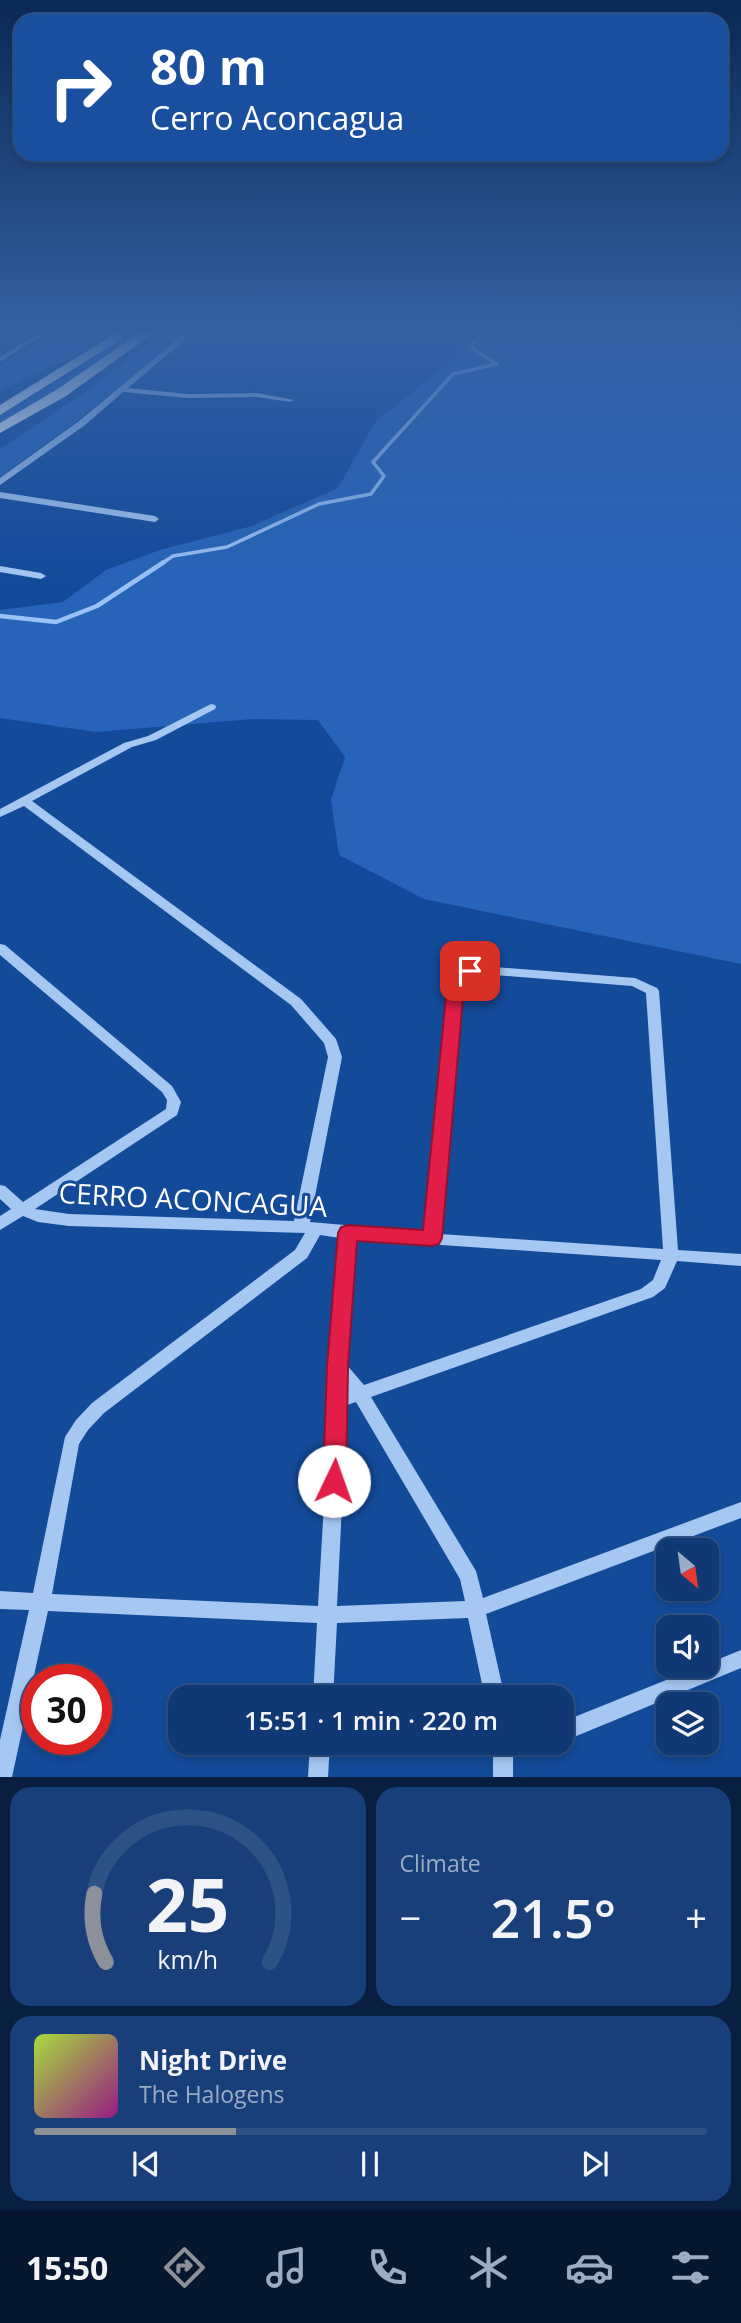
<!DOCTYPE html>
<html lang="en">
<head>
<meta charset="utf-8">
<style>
	body { margin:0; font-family:"Open Sans",sans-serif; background:#183f79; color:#f1f3f6; height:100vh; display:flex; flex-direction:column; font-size:26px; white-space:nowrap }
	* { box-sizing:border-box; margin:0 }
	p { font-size:23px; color:#9bacc5 }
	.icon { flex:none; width:38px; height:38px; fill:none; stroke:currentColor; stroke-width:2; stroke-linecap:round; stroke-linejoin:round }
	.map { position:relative; height:1777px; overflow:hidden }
	.sheet { display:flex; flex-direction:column; gap:10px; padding:10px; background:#081f40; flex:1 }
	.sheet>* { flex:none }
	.banner { position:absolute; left:14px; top:14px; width:714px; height:147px; border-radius:21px; box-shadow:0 4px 10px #0003,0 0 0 2px #2f5286; background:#1a4fa0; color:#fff; overflow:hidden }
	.needle { width:46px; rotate:151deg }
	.fabs { position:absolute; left:656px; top:1538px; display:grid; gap:14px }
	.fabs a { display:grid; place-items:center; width:63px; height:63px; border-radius:14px; background:#0f3874; box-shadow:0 4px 10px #0003,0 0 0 2px #2f5286; font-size:35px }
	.speed { position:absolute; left:21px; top:1664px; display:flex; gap:14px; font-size:35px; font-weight:700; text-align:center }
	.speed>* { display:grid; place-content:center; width:91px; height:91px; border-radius:50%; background:#0f3874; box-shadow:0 4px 10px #0003,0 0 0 2px #2f5286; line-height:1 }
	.speed .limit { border:10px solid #d22; background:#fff; color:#111 }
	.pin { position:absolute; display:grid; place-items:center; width:60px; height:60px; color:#fff; margin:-30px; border-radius:14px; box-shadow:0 4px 10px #0006 }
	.me { position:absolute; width:77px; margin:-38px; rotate:3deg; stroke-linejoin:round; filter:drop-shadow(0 0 5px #0008) }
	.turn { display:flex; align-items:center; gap:24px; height:147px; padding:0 21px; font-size:32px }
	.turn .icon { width:91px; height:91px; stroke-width:2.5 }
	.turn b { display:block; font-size:49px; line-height:60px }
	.big { font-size:52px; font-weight:600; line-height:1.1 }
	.sheet .widget { flex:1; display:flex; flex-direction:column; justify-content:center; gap:10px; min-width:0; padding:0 24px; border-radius:21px; background:#183f79 }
	.sheet .dial { align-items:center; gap:0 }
	.dial svg { height:182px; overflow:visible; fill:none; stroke:#2f5286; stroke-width:7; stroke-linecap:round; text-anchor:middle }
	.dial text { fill:#f1f3f6; stroke:none }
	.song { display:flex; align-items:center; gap:21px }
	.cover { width:84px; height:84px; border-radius:10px; background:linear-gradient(135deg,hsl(80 70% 55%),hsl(310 70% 35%)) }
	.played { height:7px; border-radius:4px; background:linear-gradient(90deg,#8c9099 30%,#2f5286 30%) }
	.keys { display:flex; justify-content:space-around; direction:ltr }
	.heat { display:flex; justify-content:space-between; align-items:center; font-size:38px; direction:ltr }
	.sheet .tiles { flex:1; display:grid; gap:10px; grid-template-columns:1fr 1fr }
	.widget:last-child { grid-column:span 2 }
	.trip { position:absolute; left:168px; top:1685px; width:406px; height:70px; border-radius:21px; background:#0f3874; box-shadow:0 4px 10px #0003,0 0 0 2px #2f5286; font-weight:600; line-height:70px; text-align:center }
	.menu { display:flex; height:112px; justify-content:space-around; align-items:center; background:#06162e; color:#9bacc5 }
	.menu .icon { width:49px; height:49px }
	.menu .current { color:#8c9099 }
	.menu b { font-size:32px; color:#f1f3f6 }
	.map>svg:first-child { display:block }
	.green { fill:#2763b8 }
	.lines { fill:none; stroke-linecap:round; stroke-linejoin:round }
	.stream-far1 { stroke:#99c1f6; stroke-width:3.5 }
	.stream { stroke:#99c1f6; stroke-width:4.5 }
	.minor { fill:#a7c7f3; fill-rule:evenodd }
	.highway { fill:#fff; fill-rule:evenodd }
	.route { fill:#e11d48; stroke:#92132f; stroke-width:2 }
	.labels { text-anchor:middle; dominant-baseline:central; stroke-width:6; stroke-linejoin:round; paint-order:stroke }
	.near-street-label { font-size:28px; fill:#fff; stroke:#144a9a }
</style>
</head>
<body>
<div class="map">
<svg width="741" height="1777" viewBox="0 0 741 1777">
	<rect width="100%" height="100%" fill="#144a9a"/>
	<g class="green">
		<path d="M53,332H113L77,355L0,391V364Z"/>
		<path d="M131,332H143L102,361L0,424V415L71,373Z"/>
		<path d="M161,332H186L72,425L0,477V449L101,381Z"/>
		<path d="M453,332H657L741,345V964L424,899L339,855L331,800L345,757L318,720L253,719L96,732L0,718V610L63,602L106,570L160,550L252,526L338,488L375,422L461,354L449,335Z"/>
	</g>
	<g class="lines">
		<path class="stream-far1" d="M161,564L173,556L227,547L319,504L371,494L384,476L373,462L453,374L497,364L470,347L486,332"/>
		<path class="stream" d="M0,616L56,622L97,606L164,562"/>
		<g class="minor">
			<path d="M40,332H48L0,362V357Z"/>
			<path d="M186,332H194L128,388L188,394L257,393L294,400L290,402L257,397L188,398L123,392L85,425L0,485V478L79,421Z"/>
			<path d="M0,492L155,516L159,519L155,522L0,498Z"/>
			<path d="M0,566L41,573L46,576L41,579L0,572Z"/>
			<path d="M211,704L215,705L216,707L215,709L156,740L132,747L32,801L301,999L336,1039L342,1057L310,1222L425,1232L449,986L455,974L481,966L635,978L657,988L659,991L678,1250L741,1254V1266L677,1261L665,1288L653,1297L371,1397L476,1571L483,1598L741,1502V1518L486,1614L505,1698H485L468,1618L337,1623L333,1698H313L317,1623L48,1611L12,1777H0V1740L29,1610L0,1609V1591L33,1593L65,1437L76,1420L92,1403L295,1250L305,1233L69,1226L38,1222L23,1216L0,1230V1216L11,1209L0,1199V1185L5,1186L23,1202L166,1109L167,1100L162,1092L0,955V944L5,945L172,1086L181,1102L177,1115L35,1209L69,1214L294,1221L328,1057L324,1043L291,1005L24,806L0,817V809L124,743L148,736ZM482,974L632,986L646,993L663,1249L440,1234L463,986L465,980ZM320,1235L340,1238L330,1366V1401L318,1606L52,1594L79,1444L88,1430L104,1413L307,1258ZM355,1239L661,1260L653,1280L641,1289L364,1385L346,1364ZM356,1402L460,1579L465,1601L337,1606L347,1405Z"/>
			<path d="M741,1650V1668L562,1742V1722L701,1666H707V1664Z"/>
			<path d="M310,1743H330L328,1777H308Z"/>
			<rect x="493" y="1743" width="20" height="34"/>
		</g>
		<g class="highway">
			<path d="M141,332H155L66,396L0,433V423L56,390Z"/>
			<path d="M116,333L122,337L120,340L0,415V405Z"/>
		</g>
	</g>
	<linearGradient id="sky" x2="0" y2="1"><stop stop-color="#0b2955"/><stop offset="0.57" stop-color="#3460a3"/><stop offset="1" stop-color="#3460a3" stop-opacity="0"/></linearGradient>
	<rect width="741" height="581" fill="url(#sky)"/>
	<path class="route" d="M470,966L479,971L467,980L464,986L442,1238L439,1244L432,1246L357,1241L348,1366L346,1481L343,1488L334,1491L326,1488L323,1481L327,1366L338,1233L341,1227L348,1225L423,1230L447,986L454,973Z"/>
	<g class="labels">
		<g class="near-street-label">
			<text transform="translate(193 1199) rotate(3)">CERRO ACONCAGUA</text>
		</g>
	</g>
</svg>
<div class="fabs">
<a><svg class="needle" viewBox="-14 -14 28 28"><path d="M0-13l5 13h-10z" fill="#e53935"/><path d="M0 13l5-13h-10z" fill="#9bacc5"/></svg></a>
<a><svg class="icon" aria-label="sound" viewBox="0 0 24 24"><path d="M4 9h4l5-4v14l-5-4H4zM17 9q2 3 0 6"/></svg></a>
<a><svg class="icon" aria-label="layers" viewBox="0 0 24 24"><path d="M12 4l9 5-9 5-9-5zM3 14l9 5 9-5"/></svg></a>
</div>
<div class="speed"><div class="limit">30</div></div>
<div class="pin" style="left:470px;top:971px;background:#d93025"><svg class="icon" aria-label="arrive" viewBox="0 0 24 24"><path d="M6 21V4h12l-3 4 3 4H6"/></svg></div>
<svg class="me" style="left:334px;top:1481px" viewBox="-20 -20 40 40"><circle r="19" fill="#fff"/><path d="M0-13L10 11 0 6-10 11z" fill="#e11d48"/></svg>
<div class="trip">15:51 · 1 min · 220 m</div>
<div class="banner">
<div class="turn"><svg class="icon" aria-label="right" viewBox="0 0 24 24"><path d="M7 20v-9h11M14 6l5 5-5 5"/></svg><div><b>80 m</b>Cerro Aconcagua</div></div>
</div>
</div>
<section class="sheet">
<div class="tiles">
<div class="widget dial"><svg viewBox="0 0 100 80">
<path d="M14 69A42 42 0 1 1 86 69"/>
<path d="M14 69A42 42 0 0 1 9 39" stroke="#8c9099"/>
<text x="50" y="56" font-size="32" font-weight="700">25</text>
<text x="50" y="72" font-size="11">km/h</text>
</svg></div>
<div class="widget"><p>Climate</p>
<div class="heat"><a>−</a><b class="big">21.5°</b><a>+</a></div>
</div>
<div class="widget">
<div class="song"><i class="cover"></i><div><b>Night Drive</b><p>The Halogens</p></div></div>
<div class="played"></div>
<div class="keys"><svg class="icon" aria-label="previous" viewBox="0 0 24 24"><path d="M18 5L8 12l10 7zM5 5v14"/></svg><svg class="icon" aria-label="pause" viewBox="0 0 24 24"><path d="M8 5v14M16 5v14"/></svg><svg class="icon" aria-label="next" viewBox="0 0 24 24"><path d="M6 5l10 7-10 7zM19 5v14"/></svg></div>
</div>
</div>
</section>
<nav class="menu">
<b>15:50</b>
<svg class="icon current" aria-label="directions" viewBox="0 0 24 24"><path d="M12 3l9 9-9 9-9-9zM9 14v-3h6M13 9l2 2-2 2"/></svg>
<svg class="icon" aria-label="music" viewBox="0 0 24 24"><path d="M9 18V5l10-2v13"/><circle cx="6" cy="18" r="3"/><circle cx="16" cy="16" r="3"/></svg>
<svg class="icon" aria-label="phone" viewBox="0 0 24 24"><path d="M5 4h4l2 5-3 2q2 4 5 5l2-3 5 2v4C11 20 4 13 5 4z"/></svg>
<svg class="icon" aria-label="climate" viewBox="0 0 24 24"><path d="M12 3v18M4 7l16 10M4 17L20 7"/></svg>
<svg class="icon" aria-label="car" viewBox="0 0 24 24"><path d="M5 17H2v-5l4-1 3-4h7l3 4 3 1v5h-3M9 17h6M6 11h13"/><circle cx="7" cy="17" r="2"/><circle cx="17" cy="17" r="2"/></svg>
<svg class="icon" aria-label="filters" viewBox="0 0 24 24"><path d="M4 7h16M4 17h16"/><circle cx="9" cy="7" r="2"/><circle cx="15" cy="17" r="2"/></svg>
</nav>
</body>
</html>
